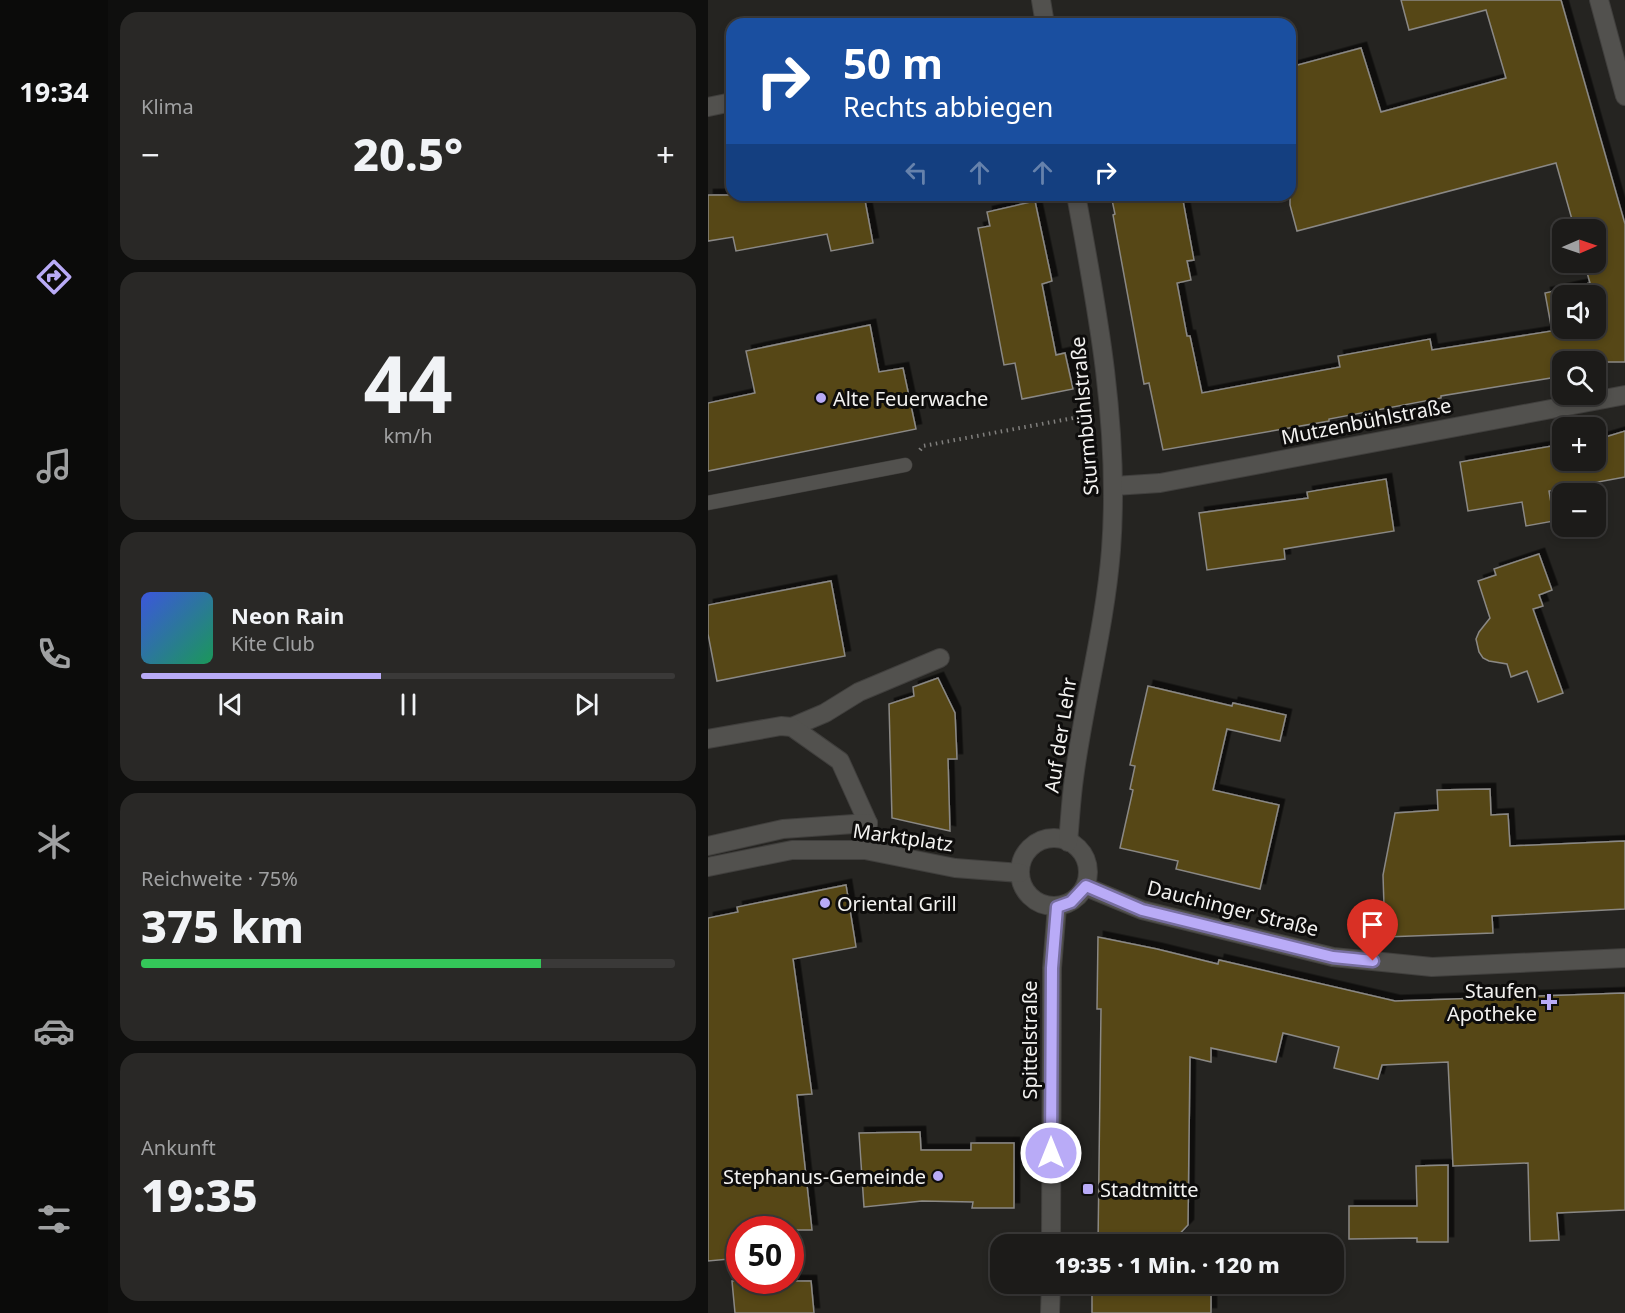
<!DOCTYPE html>
<html lang="de">
<head>
<meta charset="utf-8">
<style>
	body { margin:0; font-family:"Noto Sans",sans-serif; background:#292826; color:#f1f3f6; height:100vh; display:flex; flex-direction:column; font-size:22px; white-space:nowrap }
	* { box-sizing:border-box; margin:0 }
	p { font-size:20px; color:#a0a1a2 }
	.icon { flex:none; width:33px; height:33px; fill:none; stroke:currentColor; stroke-width:2; stroke-linecap:round; stroke-linejoin:round }
	.map { position:relative; flex:1; overflow:hidden }
	.drawer { display:flex; flex-direction:column; gap:12px; padding:12px; background:#0f0f0e; width:600px }
	.drawer>* { flex:none }
	.hud { position:absolute; left:18px; top:18px; width:570px; height:183px; border-radius:18px; box-shadow:0 3px 9px #0003,0 0 0 2px #3a3938; background:#1a4fa0; color:#fff; overflow:hidden }
	.needle { width:39px; rotate:88deg }
	.controls { position:absolute; left:844px; top:219px; display:grid; gap:12px }
	.controls a { display:grid; place-items:center; width:54px; height:54px; border-radius:12px; background:#1c1b19; box-shadow:0 3px 9px #0003,0 0 0 2px #3a3938; font-size:30px }
	.speed { position:absolute; left:18px; top:1216px; display:flex; gap:12px; font-size:30px; font-weight:700; text-align:center }
	.speed>* { display:grid; place-content:center; width:78px; height:78px; border-radius:50%; background:#1c1b19; box-shadow:0 3px 9px #0003,0 0 0 2px #3a3938; line-height:1 }
	.speed .limit { border:9px solid #d22; background:#fff; color:#111 }
	.pin { position:absolute; display:grid; place-items:center; width:51px; height:51px; color:#fff; margin:-62px -26px; border-radius:50% 50% 50% 0; rotate:-45deg; box-shadow:0 0 6px #0007 }
	.pin .icon { rotate:45deg }
	.me { position:absolute; width:66px; margin:-33px; rotate:0deg; stroke-linejoin:round; filter:drop-shadow(0 0 4px #0008) }
	.turn { display:flex; align-items:center; gap:21px; height:126px; padding:0 18px; font-size:27px }
	.turn .icon { width:78px; height:78px; stroke-width:2.5 }
	.turn b { display:block; font-size:42px; line-height:51px }
	.lanes { display:flex; align-items:center; height:57px; padding:0 18px; background:#0003; justify-content:center; gap:30px; direction:ltr }
	.lanes .off { opacity:.35 }
	.big { font-size:45px; font-weight:800; line-height:1.1 }
	.drawer .widget { flex:1; display:flex; flex-direction:column; justify-content:center; gap:9px; min-width:0; padding:0 21px; border-radius:18px; background:#292826 }
	.drawer .dial { align-items:center; gap:0 }
	.dial b { font-size:78px; line-height:1 }
	.song { display:flex; align-items:center; gap:18px }
	.cover { width:72px; height:72px; border-radius:9px; background:linear-gradient(135deg,hsl(230 70% 55%),hsl(150 70% 35%)) }
	.played { height:6px; border-radius:3px; background:linear-gradient(90deg,#b9abf7 45%,#3a3938 45%) }
	.keys { display:flex; justify-content:space-around; direction:ltr }
	.heat { display:flex; justify-content:space-between; align-items:center; font-size:33px; direction:ltr }
	.charge { height:9px; border-radius:4px; background:linear-gradient(90deg,#34c759 75%,#3a3938 0) }
	.trip { position:absolute; left:282px; top:1234px; width:354px; height:60px; border-radius:18px; background:#1c1b19; box-shadow:0 3px 9px #0003,0 0 0 2px #3a3938; font-weight:800; line-height:60px; text-align:center }
	main { display:flex; flex:1; min-height:0 }
	.dock { display:flex; flex-direction:column; width:108px; justify-content:space-around; align-items:center; background:#0b0b0a; color:#a0a1a2 }
	.dock .icon { width:42px; height:42px }
	.dock .on { color:#b9abf7 }
	.dock b { font-size:27px; color:#f1f3f6 }
	.map>svg:first-child { display:block }
	.building { fill:#574713; stroke:#8a8885; stroke-width:1.5; fill-rule:evenodd; filter:url(#shadow) }
	.lines { fill:none; stroke-linecap:round; stroke-linejoin:round }
	.lane-casing { stroke:#403f3d; stroke-width:15 }
	.street-casing { stroke:#403f3d; stroke-width:20 }
	.secondary-casing { stroke:#403f3d; stroke-width:20 }
	.path { stroke:#807f7d; stroke-width:4; stroke-dasharray:1.5 4.5; stroke-linecap:butt }
	.lane { stroke:#52514e; stroke-width:14 }
	.street { stroke:#52514e; stroke-width:18 }
	.secondary { stroke:#52514e; stroke-width:18 }
	.route-casing { stroke:#786fa1; stroke-width:15 }
	.route { stroke:#b9abf7; stroke-width:10 }
	.poi-dot { fill:#b9abf7; stroke:#0e0d0c; stroke-width:2 }
	.labels { text-anchor:middle; dominant-baseline:central; stroke-width:6; stroke-linejoin:round; paint-order:stroke }
	.poi-label { font-size:20px; fill:#f3f2f0; stroke:#0e0d0c; text-anchor:start }
	.street-label { font-size:20px; fill:#f3f2f0; stroke:#0e0d0c }
</style>
</head>
<body>
<main>
<nav class="dock">
<b>19:34</b>
<svg class="icon on" aria-label="directions" viewBox="0 0 24 24"><path d="M12 3l9 9-9 9-9-9zM9 14v-3h6M13 9l2 2-2 2"/></svg>
<svg class="icon" aria-label="music" viewBox="0 0 24 24"><path d="M9 18V5l10-2v13"/><circle cx="6" cy="18" r="3"/><circle cx="16" cy="16" r="3"/></svg>
<svg class="icon" aria-label="phone" viewBox="0 0 24 24"><path d="M5 4h4l2 5-3 2q2 4 5 5l2-3 5 2v4C11 20 4 13 5 4z"/></svg>
<svg class="icon" aria-label="climate" viewBox="0 0 24 24"><path d="M12 3v18M4 7l16 10M4 17L20 7"/></svg>
<svg class="icon" aria-label="car" viewBox="0 0 24 24"><path d="M5 17H2v-5l4-1 3-4h7l3 4 3 1v5h-3M9 17h6M6 11h13"/><circle cx="7" cy="17" r="2"/><circle cx="17" cy="17" r="2"/></svg>
<svg class="icon" aria-label="filters" viewBox="0 0 24 24"><path d="M4 7h16M4 17h16"/><circle cx="9" cy="7" r="2"/><circle cx="15" cy="17" r="2"/></svg>
</nav>
<section class="drawer">
<div class="widget"><p>Klima</p>
<div class="heat"><a>−</a><b class="big">20.5°</b><a>+</a></div>
</div>
<div class="widget dial"><b>44</b><p>km/h</p></div>
<div class="widget">
<div class="song"><i class="cover"></i><div><b>Neon Rain</b><p>Kite Club</p></div></div>
<div class="played"></div>
<div class="keys"><svg class="icon" aria-label="previous" viewBox="0 0 24 24"><path d="M18 5L8 12l10 7zM5 5v14"/></svg><svg class="icon" aria-label="pause" viewBox="0 0 24 24"><path d="M8 5v14M16 5v14"/></svg><svg class="icon" aria-label="next" viewBox="0 0 24 24"><path d="M6 5l10 7-10 7zM19 5v14"/></svg></div>
</div>
<div class="widget"><p>Reichweite · 75%</p><b class="big">375 km</b><div class="charge"></div></div>
<div class="widget"><p>Ankunft</p><b class="big">19:35</b></div>
</section>
<div class="map">
<svg width="917" height="1313" viewBox="0 0 917 1313">
	<defs>
		<filter id="shadow"><feDropShadow dx="5.5" dy="-5.5" stdDeviation="0" flood-color="#0009"/></filter>
	</defs>
	<rect width="100%" height="100%" fill="#252421"/>
	<g class="building">
		<path d="M693,0H853L917,224V362H855V376L733,396V398L621,419V421L455,450L441,383L436,384L405,215L407,214L403,195H474L486,260L479,261L483,280L469,283L479,336H482L494,393L632,367L630,356L722,339L724,350L844,331L837,293L882,283L876,262H888V230H867L848,163L589,231L582,205V67L653,48L673,112L798,78L778,10L701,30ZM855,296H888V328H855Z"/>
		<path d="M0,195H156L165,243L123,251L119,234L28,251L25,237L0,241Z"/>
		<path d="M327,201L344,281L334,284L348,355L357,353L365,389L314,399L307,363L296,365L270,228L282,226L279,212Z"/>
		<path d="M162,325L171,372L195,368L208,429L0,471V403L47,393L38,351Z"/>
		<path d="M917,431V477L841,491L846,521L818,526L814,502L760,511L752,462L850,445L849,443L855,442V460H888V436L893,435L894,438Z"/>
		<path d="M678,479L686,531L576,549L577,559L499,570L491,513L600,498L599,492Z"/>
		<path d="M831,554L844,590L831,595L835,606L825,609L855,693L830,702L819,671L803,677L799,664L781,661L775,658L771,652L768,639L771,632L782,618L770,581L788,575L786,569Z"/>
		<path d="M123,581L137,656L9,681L0,634V605Z"/>
		<path d="M230,678L247,713L249,759H240L242,831L184,818L181,704L206,696L205,687Z"/>
		<path d="M440,686L524,706L525,703L578,715L572,741L519,729L505,790L571,805L552,889L468,869L470,861L412,848L425,790L422,789L427,766L422,765Z"/>
		<path d="M782,789L783,815L800,814L802,846L917,841V909L784,916L785,933L677,937L675,875L687,813L730,810L729,790Z"/>
		<path d="M138,885L148,947L85,959L104,1094L89,1095L104,1230H32V1258L0,1261V918L30,912L29,907Z"/>
		<path d="M390,937L449,949L510,964L511,960L687,1001L917,993V1210L849,1213L851,1240L822,1241L820,1163L745,1166L740,1062L674,1065L670,1079L626,1068L631,1047L575,1033L568,1062L503,1048V1062L482,1057L480,1225L461,1245H390L393,1009H389Z"/>
		<path d="M212,1132L213,1150H263V1143H306V1208H264L265,1202L214,1201L156,1207L151,1133Z"/>
		<path d="M740,1165V1242H709V1238L641,1239V1206H709L708,1166Z"/>
		<path d="M24,1281H103L106,1313H27Z"/>
		<rect x="384" y="1284" width="119" height="29"/>
	</g>
	<g class="lines">
		<g class="lane-casing">
			<path id="lane" d="M0,503L197,465"/>
		</g>
		<g class="street-casing">
			<g id="street">
				<path d="M891,0L917,96"/>
				<path d="M0,107L24,102"/>
				<path d="M406,486L452,483L917,395"/>
				<path d="M84,727L117,713L151,692L232,658"/>
				<path d="M0,739L73,726L84,727L132,761L160,823L157,850"/>
				<path d="M0,846L75,829L160,823"/>
			</g>
		</g>
		<g class="secondary-casing">
			<g id="secondary">
				<path d="M333,0L337,24"/>
				<circle cx="346" cy="872" r="34"/>
				<path d="M360,842C362,821 363,799 366,778C376,702 397,627 403,550C412,430 390,312 368,195"/>
				<path d="M0,867L84,850H157L247,868L312,873"/>
				<path d="M378,887L434,910L625,957L724,967L917,958"/>
				<path d="M343,1245L344,968L349,907"/>
				<path d="M342,1313L343,1284"/>
			</g>
		</g>
		<path class="path" d="M212,450L215,446L371,417"/>
		<use href="#lane" class="lane"/>
		<use href="#street" class="street"/>
		<use href="#secondary" class="secondary"/>
	</g>
	<g class="lines">
		<g class="route-casing">
			<path id="route" d="M343,1153L344,968L349,907L363,902L378,886L434,910L625,957L665,961"/>
		</g>
		<use href="#route" class="route"/>
	</g>
	<g class="poi-dot">
		<circle cx="113" cy="398" r="6"/>
		<circle cx="117" cy="903" r="6"/>
		<path d="M838 993h6v6h6v6h-6v6h-6v-6h-6v-6h6z"/>
		<circle cx="230" cy="1176" r="6"/>
		<rect x="374" y="1183" width="12" height="12" rx="3"/>
	</g>
	<g class="labels">
		<g class="poi-label">
			<text x="125" y="398">Alte Feuerwache</text>
			<text x="129" y="903">Oriental Grill</text>
			<text x="829" y="990" text-anchor="end">Staufen<tspan x="829" dy="23">Apotheke</tspan></text>
			<text x="218" y="1176" text-anchor="end">Stephanus-Gemeinde</text>
			<text x="392" y="1189">Stadtmitte</text>
		</g>
		<g class="street-label">
			<text transform="translate(376 416) rotate(-95)">Sturmbühlstraße</text>
			<text transform="translate(658 421) rotate(-11)">Mutzenbühlstraße</text>
			<text transform="translate(352 735) rotate(-81)">Auf der Lehr</text>
			<text transform="translate(195 837) rotate(8)">Marktplatz</text>
			<text transform="translate(525 908) rotate(14)">Dauchinger Straße</text>
			<text transform="translate(321 1040) rotate(-90)">Spittelstraße</text>
		</g>
	</g>
</svg>
<div class="controls">
<a><svg class="needle" viewBox="-14 -14 28 28"><path d="M0-13l5 13h-10z" fill="#e53935"/><path d="M0 13l5-13h-10z" fill="#a0a1a2"/></svg></a>
<a><svg class="icon" aria-label="sound" viewBox="0 0 24 24"><path d="M4 9h4l5-4v14l-5-4H4zM17 9q2 3 0 6"/></svg></a>
<a><svg class="icon" aria-label="search" viewBox="0 0 24 24"><circle cx="10" cy="10" r="6"/><path d="M15 15l6 6"/></svg></a>
<a>+</a>
<a>−</a>
</div>
<div class="speed"><div class="limit">50</div></div>
<div class="pin" style="left:665px;top:961px;background:#d93025"><svg class="icon" aria-label="arrive" viewBox="0 0 24 24"><path d="M6 21V4h12l-3 4 3 4H6"/></svg></div>
<svg class="me" style="left:343px;top:1153px" viewBox="-20 -20 40 40"><circle r="17" fill="#b9abf7" stroke="#fff" stroke-width="3"/><path d="M0-11L8 9 0 5-8 9z" fill="#fff"/></svg>
<div class="trip">19:35 · 1 Min. · 120 m</div>
<div class="hud">
<div class="turn"><svg class="icon" aria-label="right" viewBox="0 0 24 24"><path d="M7 20v-9h11M14 6l5 5-5 5"/></svg><div><b>50 m</b>Rechts abbiegen</div></div>
<div class="lanes"><svg class="icon off" aria-label="left" viewBox="0 0 24 24"><path d="M17 20v-9H6M10 6l-5 5 5 5"/></svg><svg class="icon off" aria-label="ahead" viewBox="0 0 24 24"><path d="M12 20V5M6 11l6-6 6 6"/></svg><svg class="icon off" aria-label="ahead" viewBox="0 0 24 24"><path d="M12 20V5M6 11l6-6 6 6"/></svg><svg class="icon" aria-label="right" viewBox="0 0 24 24"><path d="M7 20v-9h11M14 6l5 5-5 5"/></svg></div>
</div>
</div>
</main>
</body>
</html>
